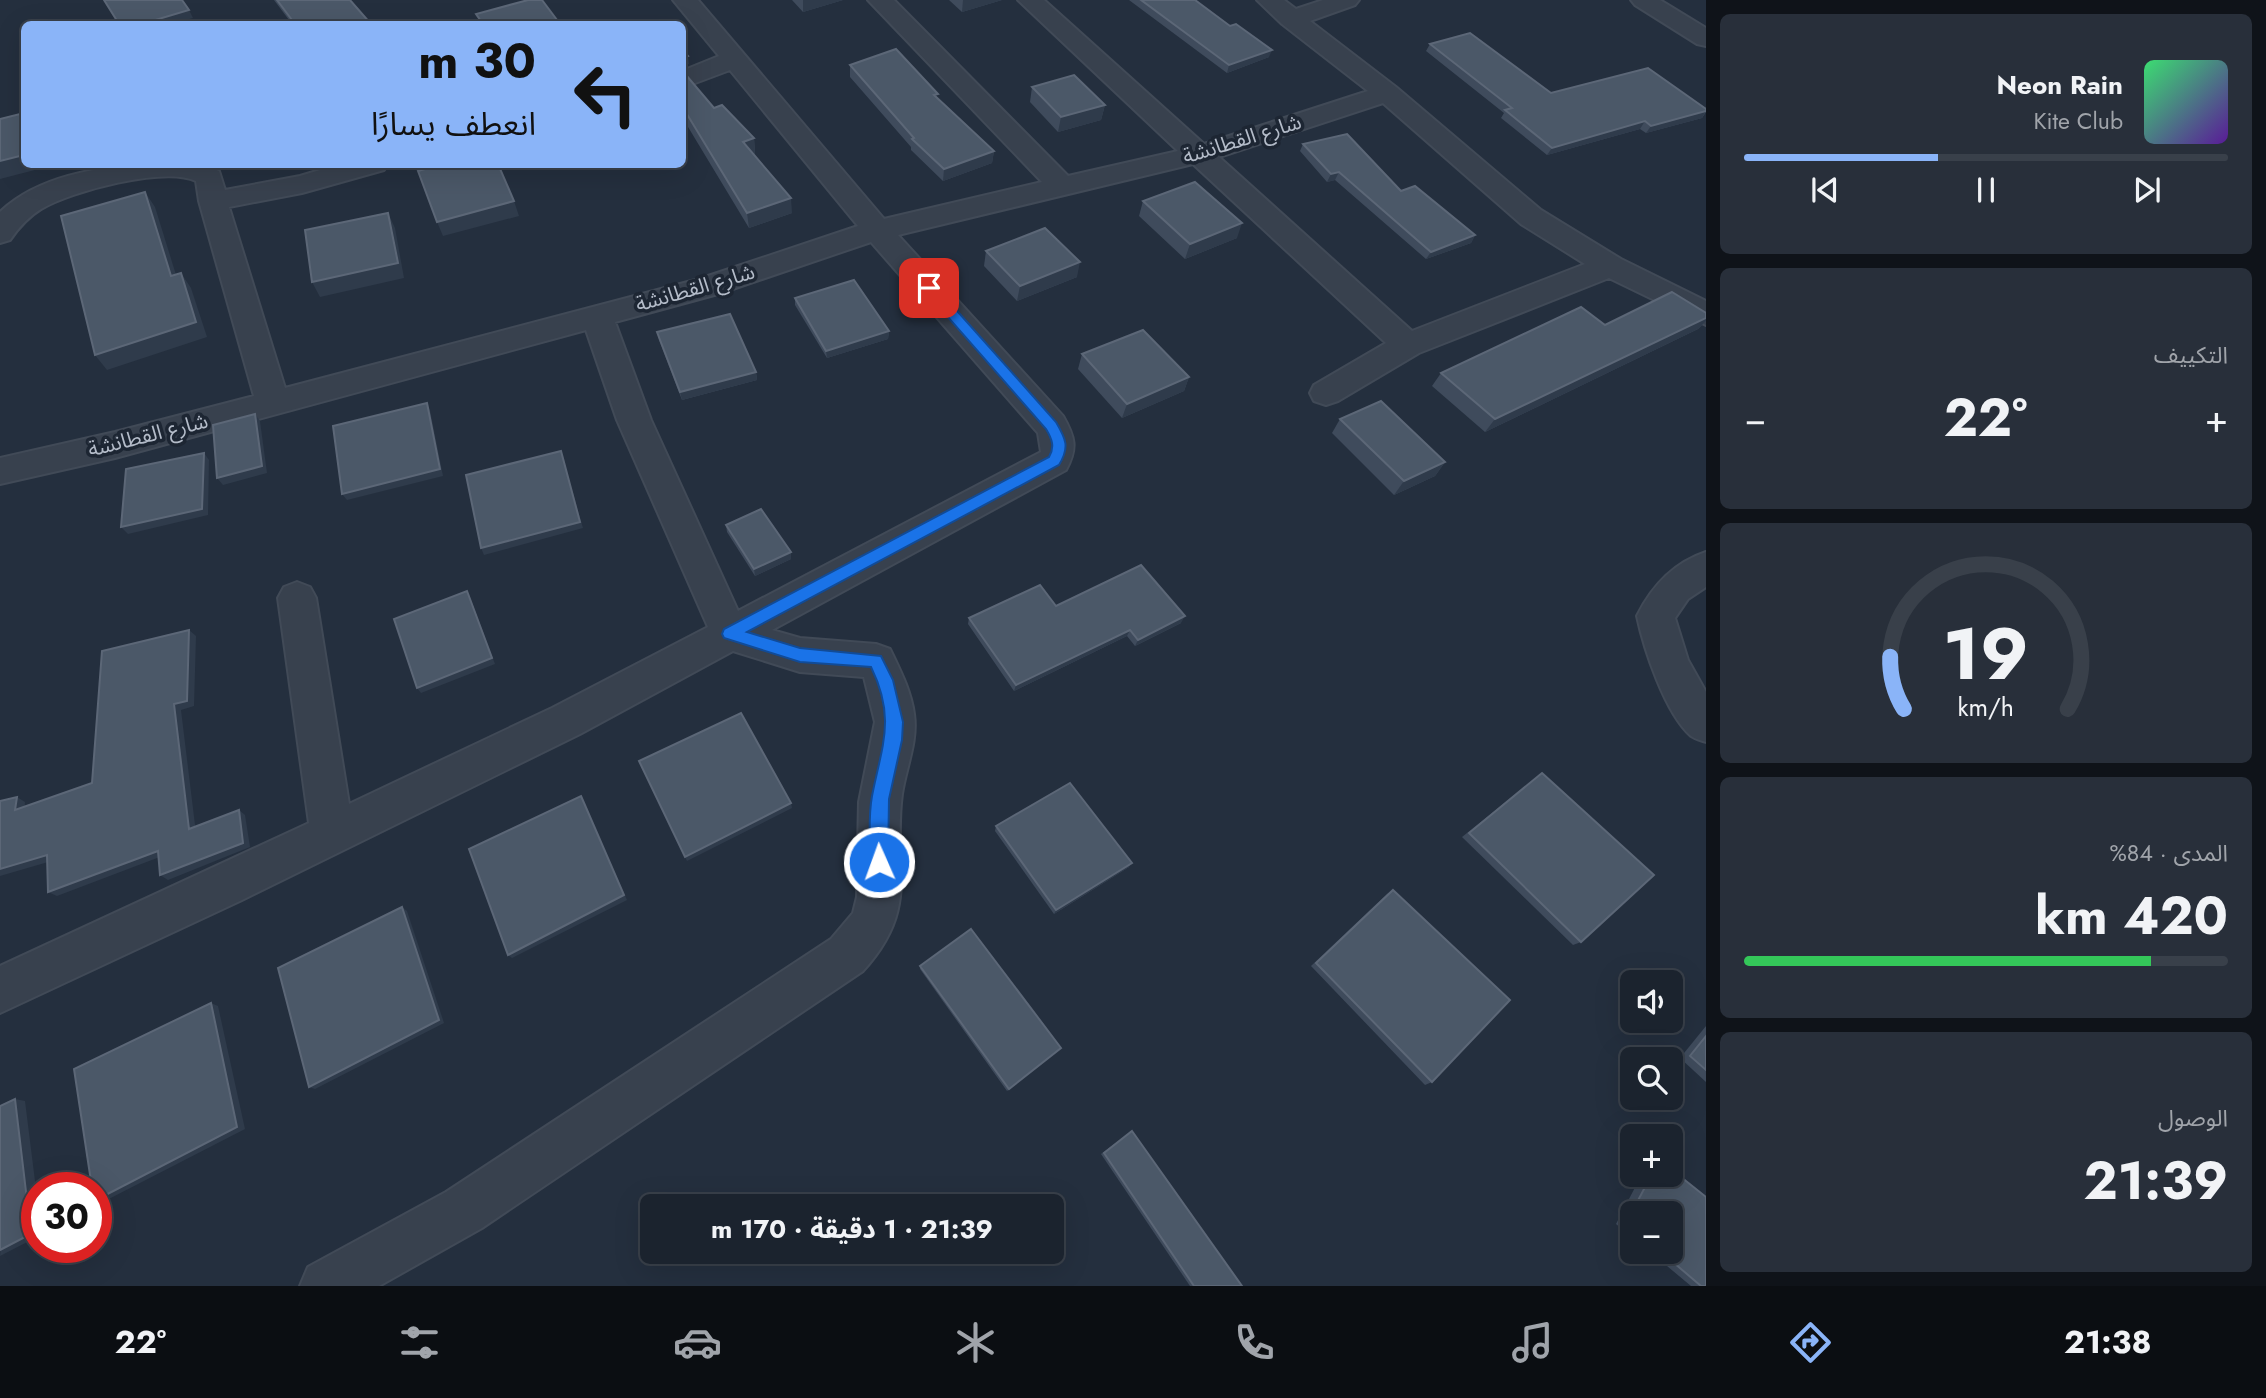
<!DOCTYPE html>
<html lang="ar">
<head>
<meta charset="utf-8">
<style>
	body { margin:0; font-family:Jost,"Noto Sans Arabic",sans-serif; background:#282f3a; color:#f1f3f6; direction:rtl; height:100vh; display:flex; flex-direction:column; font-size:26px; white-space:nowrap }
	* { box-sizing:border-box; margin:0 }
	p { font-size:23px; color:#a0a4aa }
	.icon { flex:none; width:38px; height:38px; fill:none; stroke:currentColor; stroke-width:2; stroke-linecap:round; stroke-linejoin:round }
	.map { position:relative; flex:1; overflow:hidden; direction:ltr }
	.panel { display:flex; flex-direction:column; gap:14px; padding:14px; background:#0f1319; width:560px }
	.panel>* { flex:none }
	.hud { position:absolute; left:21px; top:21px; width:665px; height:147px; border-radius:10px; box-shadow:0 7px 28px #0002,0 0 0 2px #39404a; direction:rtl; background:#8ab4f8; color:#111; overflow:hidden }
	.tools { position:absolute; left:1620px; top:970px; display:grid; gap:14px }
	.tools a { display:grid; place-items:center; width:63px; height:63px; border-radius:10px; background:#1b232e; box-shadow:0 7px 28px #0002,0 0 0 2px #39404a; font-size:35px }
	.speed { position:absolute; left:21px; top:1172px; display:flex; gap:14px; font-size:35px; font-weight:700; text-align:center }
	.speed>* { display:grid; place-content:center; width:91px; height:91px; border-radius:50%; background:#1b232e; box-shadow:0 7px 28px #0002,0 0 0 2px #39404a; line-height:1 }
	.speed .limit { border:10px solid #d22; background:#fff; color:#111 }
	.pin { position:absolute; display:grid; place-items:center; width:60px; height:60px; color:#fff; margin:-30px; border-radius:14px; box-shadow:0 4px 10px #0006 }
	.me { position:absolute; width:77px; margin:-38px; rotate:358deg; stroke-linejoin:round; filter:drop-shadow(0 0 5px #0008) }
	.turn { display:flex; align-items:center; gap:24px; height:147px; padding:0 35px; font-size:32px }
	.turn .icon { width:91px; height:91px; stroke-width:2.5 }
	.turn b { display:block; font-size:49px; line-height:60px }
	.big { font-size:52px; font-weight:700; line-height:1.1 }
	.panel .tile { flex:1; display:flex; flex-direction:column; justify-content:center; gap:10px; min-width:0; padding:0 24px; border-radius:10px; background:#282f3a }
	.panel .dial { align-items:center; gap:0 }
	.dial svg { height:182px; overflow:visible; fill:none; stroke:#39404a; stroke-width:7; stroke-linecap:round; text-anchor:middle }
	.dial text { fill:#f1f3f6; stroke:none }
	.song { display:flex; align-items:center; gap:21px }
	.cover { width:84px; height:84px; border-radius:10px; background:linear-gradient(135deg,hsl(140 70% 55%),hsl(270 70% 35%)) }
	.played { height:7px; border-radius:4px; background:linear-gradient(90deg,#8ab4f8 40%,#39404a 40%) }
	.keys { display:flex; justify-content:space-around; direction:ltr }
	.heat { display:flex; justify-content:space-between; align-items:center; font-size:38px; direction:ltr }
	.charge { height:10px; border-radius:5px; background:linear-gradient(90deg,#34c759 84%,#39404a 0) }
	.trip { position:absolute; left:640px; top:1194px; width:424px; height:70px; border-radius:10px; background:#1b232e; box-shadow:0 7px 28px #0002,0 0 0 2px #39404a; font-weight:700; line-height:70px; text-align:center; direction:rtl }
	.tabs { display:flex; height:112px; justify-content:space-around; align-items:center; background:#0b0e12; color:#a0a4aa }
	.tabs .icon { width:49px; height:49px }
	.tabs .selected { color:#8ab4f8 }
	.tabs b { font-size:32px; color:#f1f3f6 }
	main { display:flex; flex:1; min-height:0 }
	.map>svg:first-child { display:block }
	.lines { fill:none; stroke-linecap:round; stroke-linejoin:round }
	.minor-casing { stroke:#414a57; stroke-width:4 }
	.minor { fill:#38414e; fill-rule:evenodd }
	.wall { fill:#3f4b5c }
	.shaded-wall { fill:#2f3b4b }
	.building { fill:#4b5868; stroke:#5c6777; stroke-width:2 }
	.route { fill:#1a73e8; stroke:#114b97; stroke-width:2 }
	.labels { text-anchor:middle; dominant-baseline:central; stroke-width:7; stroke-linejoin:round; paint-order:stroke }
	.far-street-label { font-size:21px; fill:#b4bcc9; stroke:#1d2633 }
</style>
</head>
<body>
<main>
<section class="panel">
<div class="tile">
<div class="song"><i class="cover"></i><div><b>Neon Rain</b><p>Kite Club</p></div></div>
<div class="played"></div>
<div class="keys"><svg class="icon" aria-label="previous" viewBox="0 0 24 24"><path d="M18 5L8 12l10 7zM5 5v14"/></svg><svg class="icon" aria-label="pause" viewBox="0 0 24 24"><path d="M8 5v14M16 5v14"/></svg><svg class="icon" aria-label="next" viewBox="0 0 24 24"><path d="M6 5l10 7-10 7zM19 5v14"/></svg></div>
</div>
<div class="tile"><p>التكييف</p>
<div class="heat"><a>−</a><b class="big">22°</b><a>+</a></div>
</div>
<div class="tile dial"><svg viewBox="0 0 100 80">
<path d="M14 69A42 42 0 1 1 86 69"/>
<path d="M14 69A42 42 0 0 1 8 46" stroke="#8ab4f8"/>
<text x="50" y="56" font-size="32" font-weight="700">19</text>
<text x="50" y="72" font-size="11">km/h</text>
</svg></div>
<div class="tile"><p>المدى · 84%</p><b class="big">420 km</b><div class="charge"></div></div>
<div class="tile"><p>الوصول</p><b class="big">21:39</b></div>
</section>
<div class="map">
<svg width="1706" height="1286" viewBox="0 0 1706 1286">
	<rect width="100%" height="100%" fill="#242f3e"/>
	<g class="lines">
		<g class="minor-casing">
			<g id="minor">
				<path d="M673,0H698L884,219L1042,182L868,0H894L1068,176L1178,151L1018,0H1044L1204,144L1368,91L1282,24L1257,0H1284L1296,9L1323,0H1359L1355,5L1310,21L1396,87L1541,210L1621,259L1706,301V325L1609,278L1419,353L1338,401L1326,405L1314,401L1310,393L1314,385L1386,343L1193,164L898,235L1063,416C1075,437 1078,448 1066,470L772,630L800,638L876,644L890,649C900,670 911,691 914,714C918,742 906,767 902,794C892,867 922,906 863,971L482,1228L379,1286H300L308,1267L446,1192L831,939L853,913L857,897L859,802L875,722L864,677L800,672L733,651L580,734L242,900L0,1013V966L309,823L278,598L284,587L297,582L310,587L316,598L349,804L552,708L708,627L617,420L586,330L115,458L0,484V458L115,432L254,396L199,201L196,181C165,166 71,191 41,209C28,217 19,227 10,240L0,243V212C43,171 115,164 171,164C188,164 203,163 219,171L225,190L300,176L340,164H388L384,170L302,193L229,207L285,388L699,279L858,226L730,70L682,88V71L719,56ZM1383,103L1521,224L1585,264L1412,331L1219,157ZM871,242L1038,433L1041,452L738,611L651,420L615,322L718,294Z"/>
				<path d="M1631,0H1660L1706,28V46L1697,44L1635,5Z"/>
				<path d="M1706,552V587L1688,599L1675,618L1688,660L1706,692V742C1701,740 1695,739 1691,736C1665,713 1644,649 1637,616C1652,586 1673,563 1706,552Z"/>
			</g>
		</g>
		<use href="#minor" class="minor"/>
	</g>
	<g class="wall">
		<path d="M274,0H350L371,24H292Z"/>
		<path d="M792,0H843L803,12Z"/>
		<path d="M949,0H1002L962,12Z"/>
		<path d="M1129,0H1195L1269,57L1227,73Z"/>
		<path d="M1430,44L1551,93L1706,109V112L1702,118L1646,133L1640,129L1547,155L1501,118L1504,113L1426,51Z"/>
		<path d="M850,65L938,99L994,151L992,163L943,181L911,150V147L850,77Z"/>
		<path d="M682,77L714,108L754,138L755,153L754,154L792,213L749,228L682,117Z"/>
		<path d="M1032,87L1105,105L1101,120L1058,132L1030,102Z"/>
		<path d="M1303,144L1401,191L1475,235L1471,243L1426,259L1335,180L1327,182L1300,151Z"/>
		<path d="M1143,201L1237,238L1185,259L1139,216Z"/>
		<path d="M986,251L1077,277L1017,301L984,266Z"/>
		<path d="M795,298L889,331L888,339L827,358L795,305Z"/>
		<path d="M1706,313V321L1698,329L1485,432L1432,386L1441,373L1605,325Z"/>
		<path d="M657,332L756,372L757,380L682,400L659,340Z"/>
		<path d="M1082,354L1189,377L1184,391L1122,418L1078,369Z"/>
		<path d="M1340,419L1445,462L1435,476L1394,495L1332,433Z"/>
		<path d="M726,525L791,552V559L755,576L727,532Z"/>
		<path d="M1056,606L1181,623L1135,646L1127,636L1014,691L968,624L969,618Z"/>
		<path d="M1542,773L1581,942L1573,945L1462,837Z"/>
		<path d="M996,826L1129,867L1054,914L995,831Z"/>
		<path d="M1393,890L1432,1082L1425,1085L1311,966L1387,894Z"/>
		<path d="M920,966L1061,1048L1007,1091L920,969Z"/>
		<path d="M1706,1026V1082L1680,1058Z"/>
		<path d="M1132,1131L1242,1286H1190L1101,1154Z"/>
		<path d="M1642,1174H1671L1706,1286H1691L1649,1251H1671L1633,1213V1238L1616,1224Z"/>
	</g>
	<g class="shaded-wall">
		<path d="M803,0H843L803,12Z"/>
		<path d="M963,0H1002L962,12Z"/>
		<path d="M189,10L193,18L171,24H142Z"/>
		<path d="M1272,50L1269,57L1227,73L1229,65Z"/>
		<path d="M688,56L689,64L682,66V58Z"/>
		<path d="M1105,105L1101,120L1058,132L1061,117Z"/>
		<path d="M1706,111L1702,118L1646,133L1651,126Z"/>
		<path d="M1645,121L1640,129L1547,155L1552,148Z"/>
		<path d="M754,138L755,153L745,157L743,142Z"/>
		<path d="M994,151L992,163L943,181L944,169Z"/>
		<path d="M24,155V164H58L0,179V161Z"/>
		<path d="M1339,172L1335,180L1327,182L1331,174Z"/>
		<path d="M145,192L155,207L181,291L171,276Z"/>
		<path d="M791,198L792,213L749,228L747,213Z"/>
		<path d="M514,201L519,216L443,236L437,222Z"/>
		<path d="M388,213L395,228L404,278L320,297L312,282Z"/>
		<path d="M1242,223L1237,238L1185,259L1190,244Z"/>
		<path d="M1475,235L1471,243L1426,259L1431,252Z"/>
		<path d="M1080,262L1077,277L1017,301L1020,286Z"/>
		<path d="M181,273L191,288L207,337L107,370L95,355Z"/>
		<path d="M1706,318V321L1698,329L1485,432L1495,419Z"/>
		<path d="M889,331L888,339L827,358L826,351Z"/>
		<path d="M756,372L757,380L682,400L680,392Z"/>
		<path d="M1189,377L1184,391L1122,418L1127,404Z"/>
		<path d="M427,403L430,410L443,476L347,500L342,494Z"/>
		<path d="M255,414L260,421L267,473L223,485L217,478Z"/>
		<path d="M561,451L583,528L484,555L481,548Z"/>
		<path d="M204,453L209,460L208,515L128,534L121,527Z"/>
		<path d="M1445,462L1435,476L1394,495L1404,481Z"/>
		<path d="M791,552V559L755,576L754,569Z"/>
		<path d="M467,591L470,597L495,664L421,693L417,688Z"/>
		<path d="M1185,616L1181,623L1135,646L1138,640Z"/>
		<path d="M189,630L196,636L194,706L181,710L196,833L189,829L174,704Z"/>
		<path d="M1130,630L1127,636L1014,691L1016,685Z"/>
		<path d="M581,796L627,900L512,958L508,955Z"/>
		<path d="M17,797L25,802L24,814L15,810Z"/>
		<path d="M791,803L792,808L687,861L685,857Z"/>
		<path d="M239,810L245,815L250,847L168,880L160,875Z"/>
		<path d="M158,851L165,855L57,896L48,892Z"/>
		<path d="M47,855L55,860L0,876V869Z"/>
		<path d="M1132,863L1129,867L1054,914L1056,910Z"/>
		<path d="M402,907L407,911L444,1023L315,1089L309,1087Z"/>
		<path d="M211,1003L218,1006L245,1129L103,1202L96,1201Z"/>
		<path d="M15,1099L25,1101L37,1197V1237L0,1256Z"/>
	</g>
	<g class="building">
		<path d="M104,0H182L189,10L142,24H119Z"/>
		<path d="M277,0H350L371,24H295Z"/>
		<path d="M528,0H542L560,24H483L476,14Z"/>
		<path d="M1141,0H1195L1230,26L1236,24L1272,50L1229,65Z"/>
		<path d="M1470,33L1551,93L1648,68L1706,109V111L1651,126L1645,121L1552,148L1505,110L1512,108L1430,44Z"/>
		<path d="M682,49L688,56L682,58Z"/>
		<path d="M896,49L938,94L934,95L994,151L944,169L912,139L914,138L850,65Z"/>
		<path d="M686,75L714,108L722,105L754,138L743,142L791,198L747,213L682,106V77Z"/>
		<path d="M1074,75L1105,105L1061,117L1032,87Z"/>
		<path d="M24,113V155L0,161V119Z"/>
		<path d="M1347,134L1401,191L1415,186L1475,235L1431,252L1339,172L1331,174L1303,144Z"/>
		<path d="M443,164H498L514,201L437,222L418,171Z"/>
		<path d="M1195,182L1242,223L1190,244L1143,201Z"/>
		<path d="M145,192L171,276L181,273L196,322L95,355L61,216Z"/>
		<path d="M388,213L398,263L312,282L305,230Z"/>
		<path d="M1045,228L1080,262L1020,286L986,251Z"/>
		<path d="M854,280L889,331L826,351L795,298Z"/>
		<path d="M1672,292L1706,313V318L1495,419L1441,373L1581,307L1605,325Z"/>
		<path d="M730,314L756,372L680,392L657,332Z"/>
		<path d="M1143,330L1189,377L1127,404L1082,354Z"/>
		<path d="M1381,401L1445,462L1404,481L1340,419Z"/>
		<path d="M427,403L440,469L342,494L333,426Z"/>
		<path d="M255,414L262,466L217,478L213,425Z"/>
		<path d="M561,451L580,522L481,548L466,475Z"/>
		<path d="M204,453L202,509L121,527L126,469Z"/>
		<path d="M761,509L791,552L754,569L726,525Z"/>
		<path d="M1141,565L1185,616L1138,640L1130,630L1016,685L969,618L1040,585L1056,606Z"/>
		<path d="M467,591L492,658L417,688L394,619Z"/>
		<path d="M189,630L187,701L174,704L189,829L239,810L243,843L160,875L158,851L48,892L47,855L0,869V801L17,797L15,810L92,783L102,651Z"/>
		<path d="M741,713L791,803L685,857L639,761Z"/>
		<path d="M1542,773L1654,875L1581,942L1469,833Z"/>
		<path d="M1070,783L1132,863L1056,910L996,826Z"/>
		<path d="M581,796L624,895L508,955L469,849Z"/>
		<path d="M1393,890L1510,1000L1432,1082L1316,963Z"/>
		<path d="M402,907L439,1020L309,1087L278,968Z"/>
		<path d="M971,929L1061,1048L1009,1089L920,966Z"/>
		<path d="M211,1003L237,1127L96,1200V1188H92L74,1069Z"/>
		<path d="M1706,1036V1070L1690,1056Z"/>
		<path d="M15,1099L31,1234L0,1250V1106Z"/>
		<path d="M1132,1131L1242,1286H1194L1104,1153Z"/>
		<path d="M1671,1169L1706,1197V1286H1701L1660,1251H1671V1213H1633V1229L1626,1223L1652,1174H1671Z"/>
	</g>
	<path class="route" d="M929,284L934,285L1056,422C1066,439 1070,447 1059,465L747,632L800,648L881,656L893,680L903,722L902,740L889,799L888,862L885,868L879,871L872,868L870,862C870,841 868,817 872,796C882,745 896,718 871,667L800,662L724,638L722,634L724,629L1049,457C1055,447 1052,439 1046,429L925,291L923,288Z"/>
	<g class="labels">
		<g class="far-street-label">
			<text transform="translate(1242 139) rotate(-17)">شارع القطانشة</text>
			<text transform="translate(695 288) rotate(-16)">شارع القطانشة</text>
			<text transform="translate(148 435) rotate(-14)">شارع القطانشة</text>
		</g>
	</g>
</svg>
<div class="tools">
<a><svg class="icon" aria-label="sound" viewBox="0 0 24 24"><path d="M4 9h4l5-4v14l-5-4H4zM17 9q2 3 0 6"/></svg></a>
<a><svg class="icon" aria-label="search" viewBox="0 0 24 24"><circle cx="10" cy="10" r="6"/><path d="M15 15l6 6"/></svg></a>
<a>+</a>
<a>−</a>
</div>
<div class="speed"><div class="limit">30</div></div>
<div class="pin" style="left:929px;top:288px;background:#d93025"><svg class="icon" aria-label="arrive" viewBox="0 0 24 24"><path d="M6 21V4h12l-3 4 3 4H6"/></svg></div>
<svg class="me" style="left:879px;top:862px" viewBox="-20 -20 40 40"><circle r="17" fill="#1a73e8" stroke="#fff" stroke-width="3"/><path d="M0-11L8 9 0 5-8 9z" fill="#fff"/></svg>
<div class="trip">21:39 · 1 دقيقة · 170 m</div>
<div class="hud">
<div class="turn"><svg class="icon" aria-label="left" viewBox="0 0 24 24"><path d="M17 20v-9H6M10 6l-5 5 5 5"/></svg><div><b>30 m</b>انعطف يسارًا</div></div>
</div>
</div>
</main>
<nav class="tabs">
<b>21:38</b>
<svg class="icon selected" aria-label="directions" viewBox="0 0 24 24"><path d="M12 3l9 9-9 9-9-9zM9 14v-3h6M13 9l2 2-2 2"/></svg>
<svg class="icon" aria-label="music" viewBox="0 0 24 24"><path d="M9 18V5l10-2v13"/><circle cx="6" cy="18" r="3"/><circle cx="16" cy="16" r="3"/></svg>
<svg class="icon" aria-label="phone" viewBox="0 0 24 24"><path d="M5 4h4l2 5-3 2q2 4 5 5l2-3 5 2v4C11 20 4 13 5 4z"/></svg>
<svg class="icon" aria-label="climate" viewBox="0 0 24 24"><path d="M12 3v18M4 7l16 10M4 17L20 7"/></svg>
<svg class="icon" aria-label="car" viewBox="0 0 24 24"><path d="M5 17H2v-5l4-1 3-4h7l3 4 3 1v5h-3M9 17h6M6 11h13"/><circle cx="7" cy="17" r="2"/><circle cx="17" cy="17" r="2"/></svg>
<svg class="icon" aria-label="filters" viewBox="0 0 24 24"><path d="M4 7h16M4 17h16"/><circle cx="9" cy="7" r="2"/><circle cx="15" cy="17" r="2"/></svg>
<b>22°</b>
</nav>
</body>
</html>
